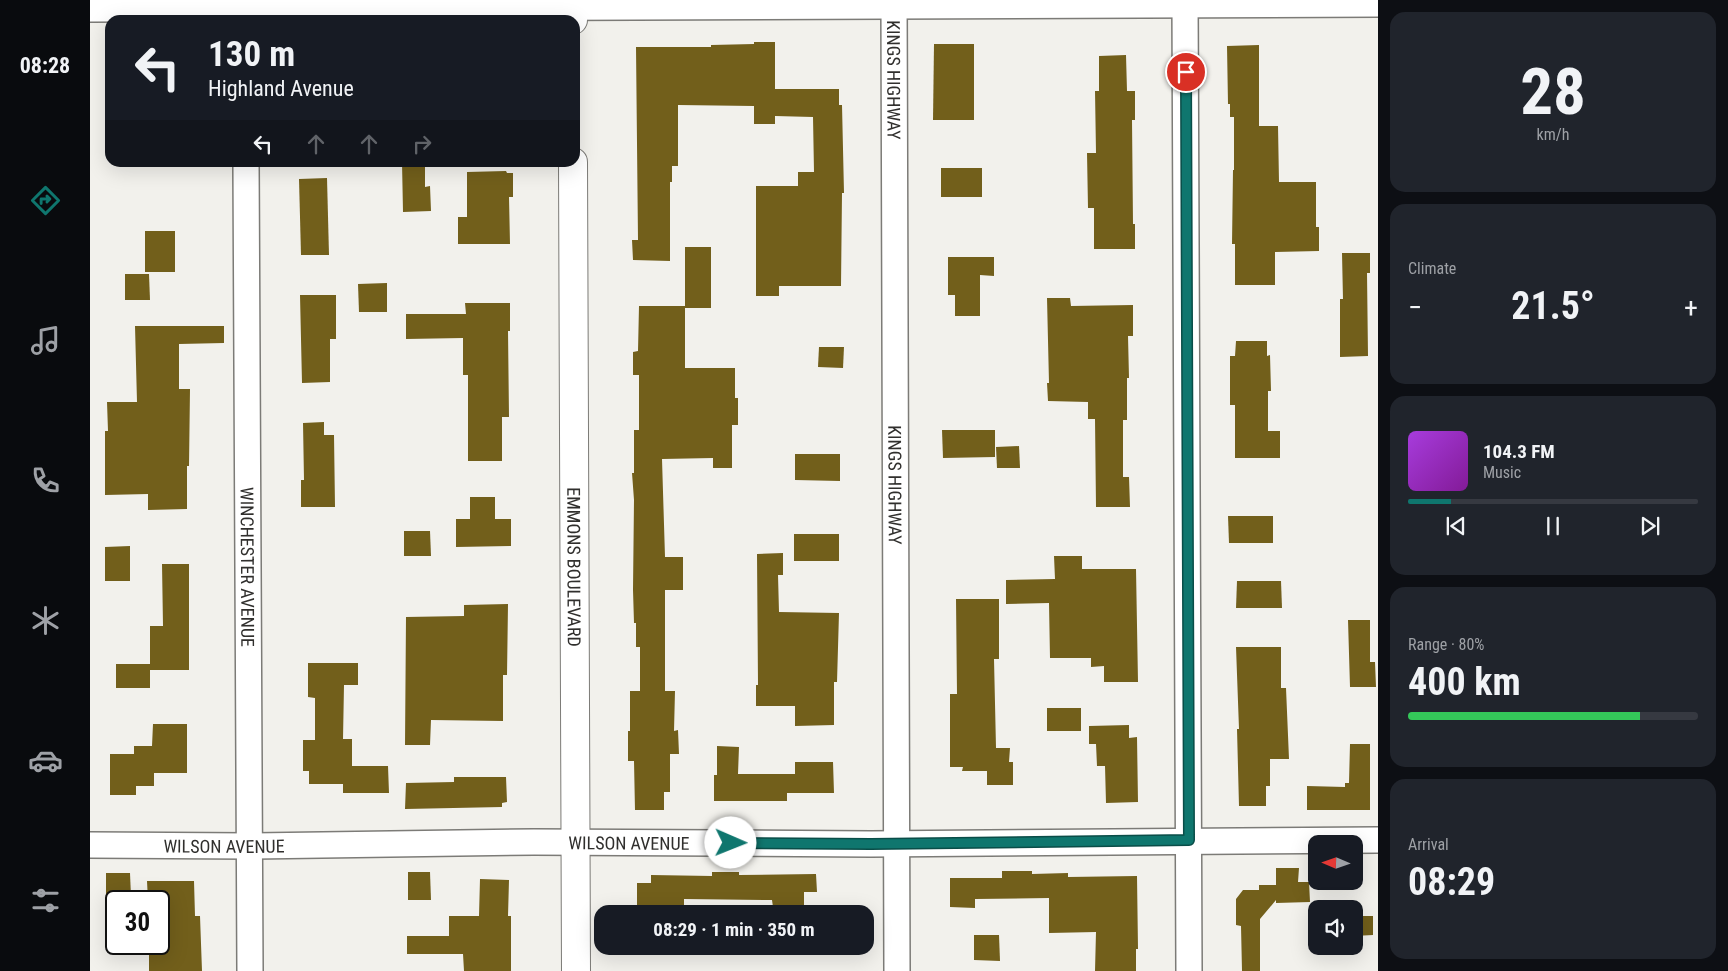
<!DOCTYPE html>
<html lang="en">
<head>
<meta charset="utf-8">
<style>
	body { margin:0; font-family:"Roboto Condensed",sans-serif; background:#20242c; color:#f1f3f6; height:100vh; display:flex; flex-direction:column; font-size:19px; white-space:nowrap }
	* { box-sizing:border-box; margin:0 }
	p { font-size:16px; color:#9ea1a6 }
	.icon { flex:none; width:28px; height:28px; fill:none; stroke:currentColor; stroke-width:2; stroke-linecap:round; stroke-linejoin:round }
	.map { position:relative; flex:1; overflow:hidden }
	.drawer { display:flex; flex-direction:column; gap:12px; padding:12px; background:#0d0f14; width:350px }
	.drawer>* { flex:none }
	.banner { position:absolute; left:15px; top:15px; width:475px; height:152px; border-radius:15px; box-shadow:0 5px 20px #0002; background:#171b24; color:#f1f3f6; overflow:hidden }
	.needle { width:32px; rotate:272deg }
	.buttons { position:absolute; left:1218px; top:835px; display:grid; gap:10px }
	.buttons a { display:grid; place-items:center; width:55px; height:55px; border-radius:10px; background:#171b24; box-shadow:0 5px 20px #0002; font-size:25px }
	.speed { position:absolute; left:15px; top:890px; display:flex; gap:10px; font-size:25px; font-weight:700; text-align:center }
	.speed>* { display:grid; place-content:center; width:65px; height:65px; border-radius:50%; background:#171b24; box-shadow:0 5px 20px #0002; line-height:1 }
	.speed .limit { border:2px solid #111; border-radius:8px; background:#fff; color:#111 }
	.pin { position:absolute; display:grid; place-items:center; width:42px; height:42px; color:#fff; margin:-21px; border:2px solid #fff; border-radius:50%; box-shadow:0 1px 5px #0007 }
	.me { position:absolute; width:55px; margin:-28px; rotate:91deg; stroke-linejoin:round; filter:drop-shadow(0 0 4px #0008) }
	.turn { display:flex; align-items:center; gap:18px; height:105px; padding:0 20px; font-size:22px }
	.turn .icon { width:65px; height:65px; stroke-width:2.5 }
	.turn b { display:block; font-size:35px; line-height:42px }
	.lanes { display:flex; align-items:center; height:48px; padding:0 20px; background:#0003; justify-content:center; gap:25px; direction:ltr }
	.lanes .off { opacity:.35 }
	.big { font-size:38px; font-weight:700; line-height:1.1 }
	.drawer .card { flex:1; display:flex; flex-direction:column; justify-content:center; gap:8px; min-width:0; padding:0 18px; border-radius:15px; background:#20242c }
	.drawer .dial { align-items:center; gap:0 }
	.dial b { font-size:65px; line-height:1 }
	.song { display:flex; align-items:center; gap:15px }
	.cover { width:60px; height:60px; border-radius:8px; background:linear-gradient(135deg,hsl(280 70% 55%),hsl(290 70% 35%)) }
	.played { height:5px; border-radius:2px; background:linear-gradient(90deg,#0f766e 15%,#363941 15%) }
	.keys { display:flex; justify-content:space-around; direction:ltr }
	.heat { display:flex; justify-content:space-between; align-items:center; font-size:28px; direction:ltr }
	.charge { height:8px; border-radius:4px; background:linear-gradient(90deg,#34c759 80%,#363941 0) }
	.trip { position:absolute; left:504px; top:905px; width:280px; height:50px; border-radius:15px; background:#171b24; box-shadow:0 5px 20px #0002; font-weight:700; line-height:50px; text-align:center }
	main { display:flex; flex:1; min-height:0 }
	.tab-bar { display:flex; flex-direction:column; width:90px; justify-content:space-around; align-items:center; background:#090b0e; color:#9ea1a6 }
	.tab-bar .icon { width:35px; height:35px }
	.tab-bar .active { color:#0f766e }
	.tab-bar b { font-size:22px; color:#f1f3f6 }
	.map>svg:first-child { display:block }
	.building { fill:#725f1b }
	.lines { fill:none; stroke-linecap:round; stroke-linejoin:round }
	.street-casing { stroke:#7c7b77; stroke-width:28 }
	.secondary-casing { stroke:#7c7b77; stroke-width:30 }
	.street { stroke:#fff; stroke-width:25 }
	.secondary { stroke:#fff; stroke-width:28 }
	.route-casing { stroke:#0a4d48; stroke-width:12 }
	.route { stroke:#0f766e; stroke-width:9 }
	.labels { text-anchor:middle; dominant-baseline:central; stroke-width:5; stroke-linejoin:round; paint-order:stroke }
	.street-label { font-size:18px; fill:#302f2d; stroke:#f2f1ec }
</style>
</head>
<body>
<main>
<nav class="tab-bar">
<b>08:28</b>
<svg class="icon active" aria-label="directions" viewBox="0 0 24 24"><path d="M12 3l9 9-9 9-9-9zM9 14v-3h6M13 9l2 2-2 2"/></svg>
<svg class="icon" aria-label="music" viewBox="0 0 24 24"><path d="M9 18V5l10-2v13"/><circle cx="6" cy="18" r="3"/><circle cx="16" cy="16" r="3"/></svg>
<svg class="icon" aria-label="phone" viewBox="0 0 24 24"><path d="M5 4h4l2 5-3 2q2 4 5 5l2-3 5 2v4C11 20 4 13 5 4z"/></svg>
<svg class="icon" aria-label="climate" viewBox="0 0 24 24"><path d="M12 3v18M4 7l16 10M4 17L20 7"/></svg>
<svg class="icon" aria-label="car" viewBox="0 0 24 24"><path d="M5 17H2v-5l4-1 3-4h7l3 4 3 1v5h-3M9 17h6M6 11h13"/><circle cx="7" cy="17" r="2"/><circle cx="17" cy="17" r="2"/></svg>
<svg class="icon" aria-label="filters" viewBox="0 0 24 24"><path d="M4 7h16M4 17h16"/><circle cx="9" cy="7" r="2"/><circle cx="15" cy="17" r="2"/></svg>
</nav>
<div class="map">
<svg width="1288" height="971" viewBox="0 0 1288 971">
	<rect width="100%" height="100%" fill="#f2f1ec"/>
	<g class="building">
		<path d="M664,42H685V89H749V105H752L754,193H752L751,286H689V296H666V186H708V172H724L723,117L685,116V124H664V106L588,105V166H582V182H580V261L543,260L542,240H548L546,47H621V45L664,44Z"/>
		<path d="M844,44H884V120H843Z"/>
		<path d="M1169,45V126H1188L1189,182H1226V227H1229V251L1185,252V285H1145V244H1142L1143,170H1144V117H1140V104H1138L1137,46Z"/>
		<path d="M1036,55L1037,91H1045V120H1042L1043,224H1045V249H1004V208H998L997,153H1006L1005,91H1009V56Z"/>
		<path d="M312,162H335V187L340,186L341,211L313,212Z"/>
		<rect x="851" y="168" width="41" height="29"/>
		<path d="M416,171L417,173H423V197H419L420,244H368V217H377V172Z"/>
		<path d="M237,178L239,255H211L209,179Z"/>
		<rect x="55" y="231" width="30" height="41"/>
		<path d="M595,247H621V308H595V368H645V398H648V425H642V468H623V458L572,459L575,557H593V590H575V691H585L584,731L588,730L589,754H580V792H574V810H545L544,761H538V731H540V691H550V647H546V623H544L543,590L544,500L542,473H544V430H549V375H543V352L548,351L549,306H595Z"/>
		<path d="M1252,253H1280V273H1277L1278,356L1250,357V299H1253Z"/>
		<path d="M858,257H904V276L890,275V316H865V295H858Z"/>
		<path d="M35,274H59L60,300H35Z"/>
		<path d="M297,283V312H269L268,284Z"/>
		<path d="M210,295H246V339H240V382L212,383Z"/>
		<path d="M957,298H980L981,306L1043,305V336H1038L1039,378H1037V420H1033V477H1039L1040,507H1006L1005,419H998V402L958,401L957,383H959Z"/>
		<path d="M375,303H420V331H418L419,417H412V461H378V375H373V338L316,339V314H376Z"/>
		<path d="M45,326H134V343L89,344V389H100L99,466H97V509L58,510V494L15,495V431H18L17,402H47Z"/>
		<path d="M1146,341H1177V356L1180,355L1181,391H1178V431H1190V458H1145V405H1140V356H1145Z"/>
		<path d="M729,347H754L753,368L728,367Z"/>
		<path d="M234,422V435H244L245,507H211V480H214L213,423Z"/>
		<path d="M852,430H905V457L853,458Z"/>
		<path d="M929,446L930,468H907L906,447Z"/>
		<path d="M705,454H750V481L705,480Z"/>
		<path d="M380,497H405V519H421V546L366,547V519H380Z"/>
		<path d="M1138,516H1183V543H1139Z"/>
		<path d="M314,531H340L341,556H314Z"/>
		<rect x="704" y="534" width="45" height="27"/>
		<path d="M40,546V581H15V547Z"/>
		<path d="M693,553V575H688L689,612L749,613L747,682H744V725L705,726V706H666V685H668L667,554Z"/>
		<path d="M964,556H992V569H1046L1048,682H1014V666L1001,667V658H960L959,603L916,604V580L965,579Z"/>
		<path d="M72,564H99V670H60V688H26V664H60V626H73Z"/>
		<path d="M1147,581H1191L1192,608H1146Z"/>
		<path d="M866,599H909V659H904L906,748H920L919,762H923V785H897V771H872L873,767H860V694H867Z"/>
		<path d="M418,604L417,675H413V721L341,720L340,745H315L316,617L374,616V605Z"/>
		<path d="M1258,620H1280V662H1285L1286,687H1260Z"/>
		<path d="M1146,647H1191V688H1196L1199,759H1180V786H1176V806H1149L1147,729H1149Z"/>
		<path d="M218,663H268V685H254L253,739H262V766H298L299,793H253V784H219V771H213V740H225V698L218,697Z"/>
		<rect x="957" y="708" width="34" height="23"/>
		<path d="M63,724H97V773H64V786H46V795H20V754H44V746H62Z"/>
		<path d="M1039,725V738L1047,737L1048,802L1016,803L1015,766H1007L1006,744H999V726Z"/>
		<path d="M1260,744H1280V810H1217V786L1255,787V783H1259Z"/>
		<path d="M627,746L649,747L648,774H705V762H743L744,793H697V801H624V775H627Z"/>
		<path d="M364,777H416L417,802L412,803V807L315,809L316,783L364,782Z"/>
		<path d="M1186,868H1209L1208,882H1219L1220,902L1186,903V900L1170,919V971H1152L1151,926L1146,925V899L1153,890H1169V885H1186Z"/>
		<path d="M912,871H942V874L978,873V877L1047,876L1048,949H1046V971H1005L1006,932L959,933V898L885,899V908L860,907V878H912Z"/>
		<path d="M318,872H340L341,900H318Z"/>
		<path d="M622,872H649V875L726,874L727,892H714V908L683,907L682,900L594,899V909L547,908V883H561V875L622,876Z"/>
		<path d="M16,873H40L41,897H16Z"/>
		<path d="M390,879L419,880L418,916H421V971H374L373,954H317V936H359V916H389Z"/>
		<path d="M57,881H104L105,916H110L112,971H59V944H69V901H58Z"/>
		<path d="M1264,916H1283V935L1264,936Z"/>
		<path d="M884,935H909L910,961L884,960Z"/>
	</g>
	<g class="lines">
		<g class="street-casing">
			<g id="street">
				<path id="s1" d="M804,0L807,971"/>
				<path d="M1095,0L1099,971"/>
				<path d="M0,9L1288,4"/>
				<path id="s2" d="M156,162L160,971"/>
				<path id="s3" d="M0,845L159,846L444,842L781,844L1288,840"/>
			</g>
		</g>
		<g class="secondary-casing">
			<g id="secondary">
				<path d="M482,0L483,20"/>
				<path id="s4" d="M483,162L486,971"/>
			</g>
		</g>
		<use href="#street" class="street"/>
		<use href="#secondary" class="secondary"/>
	</g>
	<g class="lines">
		<g class="route-casing">
			<path id="route" d="M641,843L781,844L1099,840L1096,72"/>
		</g>
		<use href="#route" class="route"/>
	</g>
	<g class="labels">
		<g class="street-label">
			<text stroke="none"><textPath href="#s1" startOffset="80">KINGS HIGHWAY</textPath></text>
			<text stroke="none"><textPath href="#s1" startOffset="485">KINGS HIGHWAY</textPath></text>
			<text stroke="none"><textPath href="#s2" startOffset="405">WINCHESTER AVENUE</textPath></text>
			<text stroke="none"><textPath href="#s4" startOffset="405">EMMONS BOULEVARD</textPath></text>
			<text stroke="none"><textPath href="#s3" startOffset="539">WILSON AVENUE</textPath></text>
			<text stroke="none"><textPath href="#s3" startOffset="134">WILSON AVENUE</textPath></text>
		</g>
	</g>
</svg>
<div class="buttons">
<a><svg class="needle" viewBox="-14 -14 28 28"><path d="M0-13l5 13h-10z" fill="#e53935"/><path d="M0 13l5-13h-10z" fill="#9ea1a6"/></svg></a>
<a><svg class="icon" aria-label="sound" viewBox="0 0 24 24"><path d="M4 9h4l5-4v14l-5-4H4zM17 9q2 3 0 6"/></svg></a>
</div>
<div class="speed"><div class="limit">30</div></div>
<div class="pin" style="left:1096px;top:72px;background:#d93025"><svg class="icon" aria-label="arrive" viewBox="0 0 24 24"><path d="M6 21V4h12l-3 4 3 4H6"/></svg></div>
<svg class="me" style="left:641px;top:843px" viewBox="-20 -20 40 40"><circle r="19" fill="#fff"/><path d="M0-13L10 11 0 6-10 11z" fill="#0f766e"/></svg>
<div class="trip">08:29 · 1 min · 350 m</div>
<div class="banner">
<div class="turn"><svg class="icon" aria-label="left" viewBox="0 0 24 24"><path d="M17 20v-9H6M10 6l-5 5 5 5"/></svg><div><b>130 m</b>Highland Avenue</div></div>
<div class="lanes"><svg class="icon" aria-label="left" viewBox="0 0 24 24"><path d="M17 20v-9H6M10 6l-5 5 5 5"/></svg><svg class="icon off" aria-label="ahead" viewBox="0 0 24 24"><path d="M12 20V5M6 11l6-6 6 6"/></svg><svg class="icon off" aria-label="ahead" viewBox="0 0 24 24"><path d="M12 20V5M6 11l6-6 6 6"/></svg><svg class="icon off" aria-label="right" viewBox="0 0 24 24"><path d="M7 20v-9h11M14 6l5 5-5 5"/></svg></div>
</div>
</div>
<section class="drawer">
<div class="card dial"><b>28</b><p>km/h</p></div>
<div class="card"><p>Climate</p>
<div class="heat"><a>−</a><b class="big">21.5°</b><a>+</a></div>
</div>
<div class="card">
<div class="song"><i class="cover"></i><div><b>104.3 FM</b><p>Music</p></div></div>
<div class="played"></div>
<div class="keys"><svg class="icon" aria-label="previous" viewBox="0 0 24 24"><path d="M18 5L8 12l10 7zM5 5v14"/></svg><svg class="icon" aria-label="pause" viewBox="0 0 24 24"><path d="M8 5v14M16 5v14"/></svg><svg class="icon" aria-label="next" viewBox="0 0 24 24"><path d="M6 5l10 7-10 7zM19 5v14"/></svg></div>
</div>
<div class="card"><p>Range · 80%</p><b class="big">400 km</b><div class="charge"></div></div>
<div class="card"><p>Arrival</p><b class="big">08:29</b></div>
</section>
</main>
</body>
</html>
